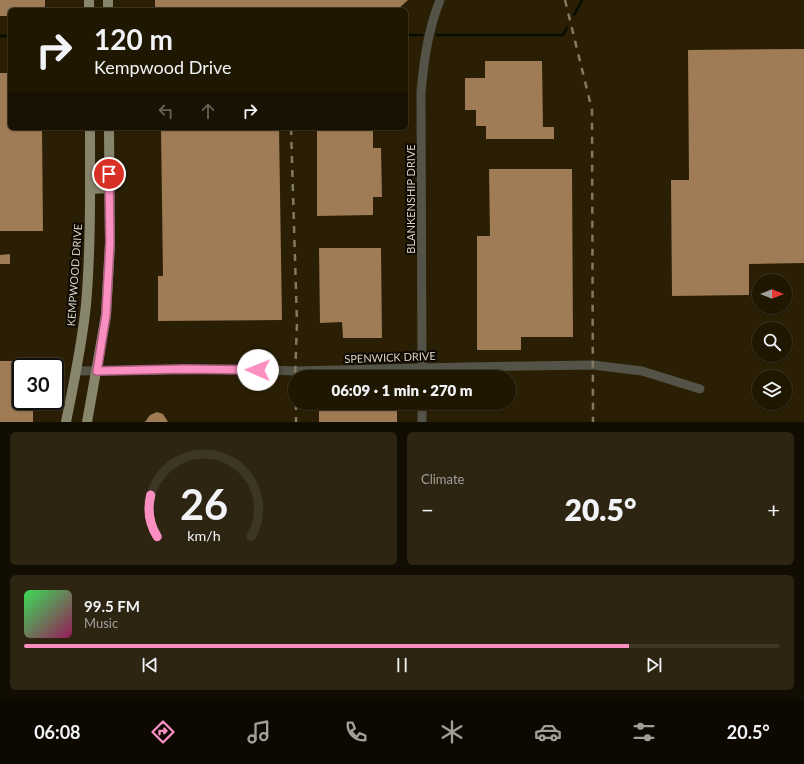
<!DOCTYPE html>
<html lang="en">
<head>
<meta charset="utf-8">
<style>
	body { margin:0; font-family:Lato,sans-serif; background:#2d2412; color:#f1f3f6; height:100vh; display:flex; flex-direction:column; font-size:15px; white-space:nowrap }
	* { box-sizing:border-box; margin:0 }
	p { font-size:13px; color:#a29f9a }
	.icon { flex:none; width:22px; height:22px; fill:none; stroke:currentColor; stroke-width:2; stroke-linecap:round; stroke-linejoin:round }
	.map { position:relative; height:422px; overflow:hidden }
	.panel { display:flex; flex-direction:column; gap:10px; padding:10px; background:#120d02; flex:1 }
	.panel>* { flex:none }
	.hud { position:absolute; left:8px; top:8px; width:400px; height:122px; border-radius:6px; box-shadow:0 1px 3px #0004,0 0 0 1px #3d3625; background:#201703; color:#f1f3f6; overflow:hidden }
	.needle { width:26px; rotate:90deg }
	.tools { position:absolute; left:752px; top:274px; display:grid; gap:8px }
	.tools a { display:grid; place-items:center; width:40px; height:40px; border-radius:50%; background:#201703; box-shadow:0 1px 3px #0004,0 0 0 1px #3d3625; font-size:20px }
	.speed { position:absolute; left:12px; top:358px; display:flex; gap:8px; font-size:20px; font-weight:700; text-align:center }
	.speed>* { display:grid; place-content:center; width:52px; height:52px; border-radius:50%; background:#201703; box-shadow:0 1px 3px #0004,0 0 0 1px #3d3625; line-height:1 }
	.speed .limit { border:2px solid #111; border-radius:6px; background:#fff; color:#111 }
	.pin { position:absolute; display:grid; place-items:center; width:34px; height:34px; color:#fff; margin:-17px; border:2px solid #fff; border-radius:50%; box-shadow:0 1px 4px #0007 }
	.me { position:absolute; width:44px; margin:-22px; rotate:271deg; stroke-linejoin:round; filter:drop-shadow(0 0 3px #0008) }
	.turn { display:flex; align-items:center; gap:14px; height:84px; padding:0 20px; font-size:18px }
	.turn .icon { width:52px; height:52px; stroke-width:2.5 }
	.turn b { display:block; font-size:28px; line-height:34px }
	.lanes { display:flex; align-items:center; height:38px; padding:0 20px; background:#0003; justify-content:center; gap:20px; direction:ltr }
	.lanes .off { opacity:.35 }
	.big { font-size:30px; font-weight:800; line-height:1.1 }
	.panel .widget { flex:1; display:flex; flex-direction:column; justify-content:center; gap:6px; min-width:0; padding:0 14px; border-radius:6px; background:#2d2412 }
	.panel .dial { align-items:center; gap:0 }
	.dial svg { height:104px; overflow:visible; fill:none; stroke:#3d3625; stroke-width:7; stroke-linecap:round; text-anchor:middle }
	.dial text { fill:#f1f3f6; stroke:none }
	.song { display:flex; align-items:center; gap:12px }
	.cover { width:48px; height:48px; border-radius:6px; background:linear-gradient(135deg,hsl(130 70% 55%),hsl(330 70% 35%)) }
	.played { height:4px; border-radius:2px; background:linear-gradient(90deg,#fc8fc1 80%,#3d3625 80%) }
	.keys { display:flex; justify-content:space-around; direction:ltr }
	.heat { display:flex; justify-content:space-between; align-items:center; font-size:22px; direction:ltr }
	.panel .tiles { flex:1; display:grid; gap:10px; grid-template-columns:1fr 1fr }
	.widget:last-child { grid-column:span 2 }
	.trip { position:absolute; left:288px; top:370px; width:228px; height:40px; border-radius:20px; background:#201703; box-shadow:0 1px 3px #0004,0 0 0 1px #3d3625; font-weight:800; line-height:40px; text-align:center }
	.menu { display:flex; height:64px; justify-content:space-around; align-items:center; background:#0d0901; color:#a29f9a }
	.menu .icon { width:28px; height:28px }
	.menu .current { color:#fc8fc1 }
	.menu b { font-size:18px; color:#f1f3f6 }
	.map>svg:first-child { display:block }
	.lines { fill:none; stroke-linecap:round; stroke-linejoin:round }
	.stream { stroke:#080d00; stroke-width:2.5 }
	.building { fill:#9f7b56 }
	.minor { stroke:#545347; stroke-width:9 }
	.major { stroke:#87856b; stroke-width:10 }
	.rail { stroke:#827964; stroke-width:2.5; stroke-dasharray:7 7; stroke-linecap:butt }
	.route-casing { stroke:#a45d7d; stroke-width:10 }
	.route { stroke:#fc8fc1; stroke-width:7 }
	.labels { text-anchor:middle; dominant-baseline:central; stroke-width:4; stroke-linejoin:round; paint-order:stroke }
	.street-label { font-size:11px; fill:#d9d2c3; stroke:#0e0902 }
</style>
</head>
<body>
<div class="map">
<svg width="804" height="422" viewBox="0 0 804 422">
	<rect width="100%" height="100%" fill="#2a1f04"/>
	<g class="lines">
		<g class="stream">
			<path d="M574,15L582,0"/>
			<path d="M406,35H422"/>
			<path d="M437,35H563L567,28"/>
			<path d="M0,36H10"/>
		</g>
	</g>
	<g class="building">
		<path d="M0,0H45V10H10V16H0Z"/>
		<path d="M155,0H408L397,10H155Z"/>
		<path d="M804,49V263L749,264V295L672,296L671,180H689L688,50Z"/>
		<path d="M485,61H542L543,127H554V139H486V126H476V110H465V78H485Z"/>
		<path d="M0,73H10V128H42L43,231H0Z"/>
		<path d="M161,128H279L282,320L158,321V276H163Z"/>
		<path d="M317,128H373V148H381L382,197H373V215L317,216Z"/>
		<path d="M489,169H572L573,337H521V350H477V236H490Z"/>
		<path d="M319,248H381L382,338H343L342,322L320,323Z"/>
		<path d="M10,254V264H0V255Z"/>
		<path d="M44,360V367H23V361Z"/>
		<path d="M0,361H21V401H33V422H0Z"/>
		<rect x="319" y="405" width="78" height="17"/>
		<path d="M157,412L163,414L168,422H145L150,415Z"/>
	</g>
	<g class="lines">
		<g class="minor">
			<path d="M77,371L246,369L295,371L464,367L593,365L642,371L700,389"/>
			<path d="M422,377L421,92C424,60 428,30 440,0"/>
			<path d="M422,403V422"/>
		</g>
		<g class="major">
			<path d="M89,0V10"/>
			<path d="M108,0V10"/>
			<path d="M90,189L109,188"/>
			<path d="M66,422C74,383 82,344 86,305C91,246 90,187 90,128"/>
			<path d="M87,422L106,315L110,243L109,128"/>
		</g>
		<g class="rail">
			<path d="M565,0L592,110L593,422"/>
			<path d="M291,128L297,323L295,377"/>
			<path d="M296,403V422"/>
		</g>
	</g>
	<g class="lines">
		<g class="route-casing">
			<path id="route" d="M109,174L110,243L106,315L97,371L185,369L258,370"/>
		</g>
		<use href="#route" class="route"/>
	</g>
	<g class="labels">
		<g class="street-label">
			<text transform="translate(410 199) rotate(-90)">BLANKENSHIP DRIVE</text>
			<text transform="translate(74 275) rotate(-86)">KEMPWOOD DRIVE</text>
			<text transform="translate(390 357) rotate(-2)">SPENWICK DRIVE</text>
		</g>
	</g>
</svg>
<div class="tools">
<a><svg class="needle" viewBox="-14 -14 28 28"><path d="M0-13l5 13h-10z" fill="#e53935"/><path d="M0 13l5-13h-10z" fill="#a29f9a"/></svg></a>
<a><svg class="icon" aria-label="search" viewBox="0 0 24 24"><circle cx="10" cy="10" r="6"/><path d="M15 15l6 6"/></svg></a>
<a><svg class="icon" aria-label="layers" viewBox="0 0 24 24"><path d="M12 4l9 5-9 5-9-5zM3 14l9 5 9-5"/></svg></a>
</div>
<div class="speed"><div class="limit">30</div></div>
<div class="pin" style="left:109px;top:174px;background:#d93025"><svg class="icon" aria-label="arrive" viewBox="0 0 24 24"><path d="M6 21V4h12l-3 4 3 4H6"/></svg></div>
<svg class="me" style="left:258px;top:370px" viewBox="-20 -20 40 40"><circle r="19" fill="#fff"/><path d="M0-13L10 11 0 6-10 11z" fill="#fc8fc1"/></svg>
<div class="trip">06:09 · 1 min · 270 m</div>
<div class="hud">
<div class="turn"><svg class="icon" aria-label="right" viewBox="0 0 24 24"><path d="M7 20v-9h11M14 6l5 5-5 5"/></svg><div><b>120 m</b>Kempwood Drive</div></div>
<div class="lanes"><svg class="icon off" aria-label="left" viewBox="0 0 24 24"><path d="M17 20v-9H6M10 6l-5 5 5 5"/></svg><svg class="icon off" aria-label="ahead" viewBox="0 0 24 24"><path d="M12 20V5M6 11l6-6 6 6"/></svg><svg class="icon" aria-label="right" viewBox="0 0 24 24"><path d="M7 20v-9h11M14 6l5 5-5 5"/></svg></div>
</div>
</div>
<section class="panel">
<div class="tiles">
<div class="widget dial"><svg viewBox="0 0 100 80">
<path d="M14 69A42 42 0 1 1 86 69"/>
<path d="M14 69A42 42 0 0 1 9 37" stroke="#fc8fc1"/>
<text x="50" y="56" font-size="32" font-weight="700">26</text>
<text x="50" y="72" font-size="11">km/h</text>
</svg></div>
<div class="widget"><p>Climate</p>
<div class="heat"><a>−</a><b class="big">20.5°</b><a>+</a></div>
</div>
<div class="widget">
<div class="song"><i class="cover"></i><div><b>99.5 FM</b><p>Music</p></div></div>
<div class="played"></div>
<div class="keys"><svg class="icon" aria-label="previous" viewBox="0 0 24 24"><path d="M18 5L8 12l10 7zM5 5v14"/></svg><svg class="icon" aria-label="pause" viewBox="0 0 24 24"><path d="M8 5v14M16 5v14"/></svg><svg class="icon" aria-label="next" viewBox="0 0 24 24"><path d="M6 5l10 7-10 7zM19 5v14"/></svg></div>
</div>
</div>
</section>
<nav class="menu">
<b>06:08</b>
<svg class="icon current" aria-label="directions" viewBox="0 0 24 24"><path d="M12 3l9 9-9 9-9-9zM9 14v-3h6M13 9l2 2-2 2"/></svg>
<svg class="icon" aria-label="music" viewBox="0 0 24 24"><path d="M9 18V5l10-2v13"/><circle cx="6" cy="18" r="3"/><circle cx="16" cy="16" r="3"/></svg>
<svg class="icon" aria-label="phone" viewBox="0 0 24 24"><path d="M5 4h4l2 5-3 2q2 4 5 5l2-3 5 2v4C11 20 4 13 5 4z"/></svg>
<svg class="icon" aria-label="climate" viewBox="0 0 24 24"><path d="M12 3v18M4 7l16 10M4 17L20 7"/></svg>
<svg class="icon" aria-label="car" viewBox="0 0 24 24"><path d="M5 17H2v-5l4-1 3-4h7l3 4 3 1v5h-3M9 17h6M6 11h13"/><circle cx="7" cy="17" r="2"/><circle cx="17" cy="17" r="2"/></svg>
<svg class="icon" aria-label="filters" viewBox="0 0 24 24"><path d="M4 7h16M4 17h16"/><circle cx="9" cy="7" r="2"/><circle cx="15" cy="17" r="2"/></svg>
<b>20.5°</b>
</nav>
</body>
</html>
